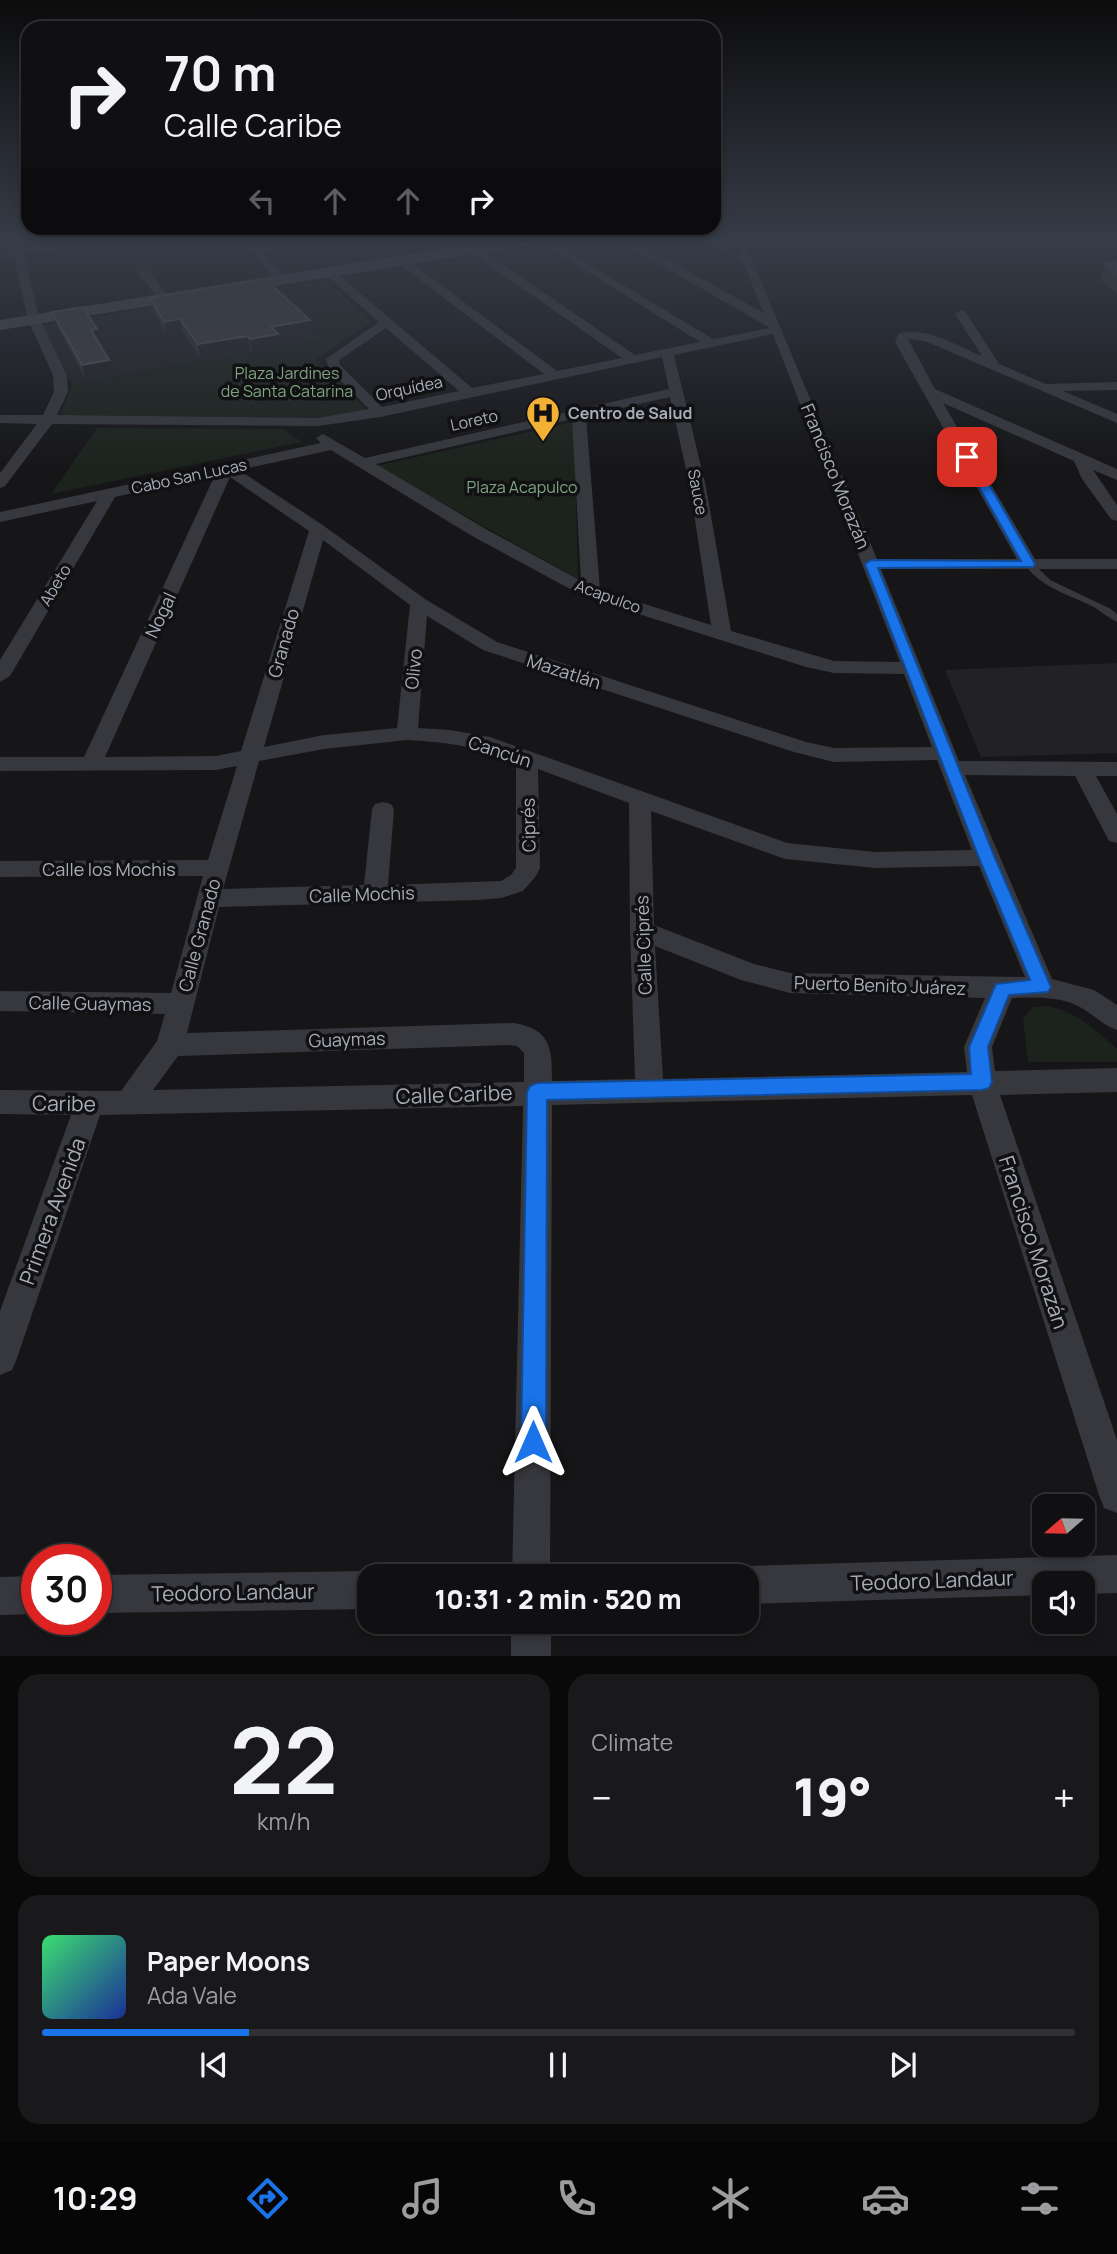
<!DOCTYPE html>
<html lang="en">
<head>
<meta charset="utf-8">
<style>
	body { margin:0; font-family:Manrope,sans-serif; background:#19191b; color:#f1f3f6; height:100vh; display:flex; flex-direction:column; font-size:26px; white-space:nowrap }
	* { box-sizing:border-box; margin:0 }
	p { font-size:23px; color:#9c9d9f }
	.icon { flex:none; width:38px; height:38px; fill:none; stroke:currentColor; stroke-width:2; stroke-linecap:round; stroke-linejoin:round }
	.map { position:relative; height:1656px; overflow:hidden }
	.details { display:flex; flex-direction:column; gap:18px; padding:18px; background:#09090a; flex:1 }
	.details>* { flex:none }
	.hud { position:absolute; left:21px; top:21px; width:700px; height:214px; border-radius:21px; box-shadow:0 4px 10px #0003,0 0 0 2px #303032; background:#101012; color:#f1f3f6; overflow:hidden }
	.needle { width:46px; rotate:250deg }
	.controls { position:absolute; left:1032px; top:1494px; display:grid; gap:14px }
	.controls a { display:grid; place-items:center; width:63px; height:63px; border-radius:14px; background:#101012; box-shadow:0 4px 10px #0003,0 0 0 2px #303032; font-size:35px }
	.speed { position:absolute; left:21px; top:1544px; display:flex; gap:14px; font-size:35px; font-weight:700; text-align:center }
	.speed>* { display:grid; place-content:center; width:91px; height:91px; border-radius:50%; background:#101012; box-shadow:0 4px 10px #0003,0 0 0 2px #303032; line-height:1 }
	.speed .limit { border:10px solid #d22; background:#fff; color:#111 }
	.pin { position:absolute; display:grid; place-items:center; width:60px; height:60px; color:#fff; margin:-30px; border-radius:14px; box-shadow:0 4px 10px #0006 }
	.me { position:absolute; width:77px; margin:-38px; rotate:0deg; stroke-linejoin:round; filter:drop-shadow(0 0 5px #0008) }
	.turn { display:flex; align-items:center; gap:24px; height:147px; padding:0 28px; font-size:32px }
	.turn .icon { width:91px; height:91px; stroke-width:2.5 }
	.turn b { display:block; font-size:49px; line-height:60px }
	.lanes { display:flex; align-items:center; height:66px; padding:0 28px; background:#0003; justify-content:center; gap:35px; direction:ltr }
	.lanes .off { opacity:.35 }
	.big { font-size:52px; font-weight:800; line-height:1.1 }
	.details .tile { flex:1; display:flex; flex-direction:column; justify-content:center; gap:10px; min-width:0; padding:0 24px; border-radius:21px; background:#19191b }
	.details .dial { align-items:center; gap:0 }
	.dial b { font-size:91px; line-height:1 }
	.song { display:flex; align-items:center; gap:21px }
	.cover { width:84px; height:84px; border-radius:10px; background:linear-gradient(135deg,hsl(140 70% 55%),hsl(230 70% 35%)) }
	.played { height:7px; border-radius:4px; background:linear-gradient(90deg,#1a73e8 20%,#303032 20%) }
	.keys { display:flex; justify-content:space-around; direction:ltr }
	.heat { display:flex; justify-content:space-between; align-items:center; font-size:38px; direction:ltr }
	.details .tiles { flex:1; display:grid; gap:18px; grid-template-columns:1fr 1fr }
	.tile:last-child { grid-column:span 2 }
	.trip { position:absolute; left:357px; top:1564px; width:402px; height:70px; border-radius:21px; background:#101012; box-shadow:0 4px 10px #0003,0 0 0 2px #303032; font-weight:800; line-height:70px; text-align:center }
	.tab-bar { display:flex; height:112px; justify-content:space-around; align-items:center; background:#060607; color:#9c9d9f }
	.tab-bar .icon { width:49px; height:49px }
	.tab-bar .current { color:#1a73e8 }
	.tab-bar b { font-size:32px; color:#f1f3f6 }
	.map>svg:first-child { display:block }
	.built { fill:#222225 }
	.green { fill:#1c231d }
	.lines { fill:none; stroke-linecap:round; stroke-linejoin:round }
	.lane { fill:#37383d; fill-rule:evenodd }
	.street { fill:#37383d; fill-rule:evenodd }
	.secondary { fill:#45474d; fill-rule:evenodd }
	.wall { fill:#323236 }
	.shaded-wall { fill:#212124 }
	.building { fill:#3f3f44; stroke:#4f5156; stroke-width:2 }
	.route { fill:#1a73e8; stroke:#114b97; stroke-width:2 }
	.labels { text-anchor:middle; dominant-baseline:central; stroke-width:7; stroke-linejoin:round; paint-order:stroke }
	.far-park-label { font-size:16px; fill:#7fa381; stroke:#111113 }
	.far-street-label { font-size:16px; fill:#a8adb8; stroke:#111113 }
	.far-poi-label { font-size:16px; font-weight:bold; fill:#a8adb8; stroke:#111113; text-anchor:start }
	.street-label { font-size:18px; fill:#a8adb8; stroke:#111113 }
	.near-street-label { font-size:21px; fill:#a8adb8; stroke:#111113 }
</style>
</head>
<body>
<div class="map">
<svg width="1117" height="1656" viewBox="0 0 1117 1656">
	<rect width="100%" height="100%" fill="#161618"/>
	<g class="built">
		<path d="M274,288L324,339L72,385L42,325Z"/>
		<path d="M1117,663V753L981,757L945,670Z"/>
	</g>
	<g class="green">
		<path d="M326,280L371,322L316,359L369,412L320,418L60,415L72,385L323,339L276,289Z"/>
		<path d="M574,422L578,579L376,466Z"/>
		<path d="M97,428L283,429L302,442L51,494Z"/>
		<path d="M1047,1006C1078,1012 1094,1029 1117,1049V1062H1028L1023,1018L1033,1007Z"/>
	</g>
	<g class="lines">
		<g class="lane">
			<path d="M706,238L749,260L750,261L745,262L700,239Z"/>
			<path d="M1029,561L1032,562L1050,580L1111,609L1117,614V622C1109,618 1102,612 1094,607C1068,594 1043,589 1024,564Z"/>
		</g>
		<g class="street">
			<path d="M10,238H20L23,249L96,238H124L24,255L40,320L67,375L68,392L57,415L318,418L369,409L329,369L326,359L379,322L326,275V271H334L472,388L544,374L398,263V259H406L557,371L622,358L469,251V247H477L635,355L700,342L534,238H545L713,339L770,328L614,238H627L764,313L733,238H743L877,559H1017L895,342L898,334C925,325 957,346 982,356L955,314L961,310L965,311L999,364L1046,384L1117,382V390L1063,391L1117,414V423L925,341L908,339L935,389L1117,469V480L1093,470L1117,505V521L1111,519L1082,479L1074,461L943,403L1035,559H1117V569H881L959,761L1117,762V776H1096L1117,814V843L1109,841L1075,776L965,775L1052,979L1094,990L1117,1005V1030C1102,1025 1092,1013 1078,1006C1059,996 1033,997 1012,998L992,1047L995,1071L1117,1068V1092L1000,1095L1117,1440V1513L1104,1508L1099,1495L972,1095L552,1105L550,1577H512L523,1106L100,1115L17,1358L12,1370L0,1375V1311L71,1115L0,1114V1090L121,1091L157,1041L165,1014L0,1011V991L171,993L203,876L0,877V861L208,860L237,766L216,770L0,771V757H84L215,475L115,497L10,676L0,682V660L97,501L0,522V512L321,443L316,438L323,434L365,458L669,389L662,357L380,417L318,426L52,424L5,486L0,488V473L37,424L0,423V415H43L54,392L53,375L28,320L14,257L0,259V253L13,251ZM386,328L459,391L382,407L340,365L339,360ZM773,334L900,662L834,661L731,631L706,487L674,355ZM670,397L690,487L711,625L600,590L586,416ZM572,419L581,581L484,528L376,464ZM331,450L472,536L585,597L806,667L834,673L904,674L932,747L834,748L806,742L497,642L425,599L324,526L239,470ZM230,477L309,531L241,751L216,756L105,757ZM323,540L410,605L397,728L324,735L264,747ZM427,616L483,650L794,752L834,762L937,760L972,850L875,852L787,843L490,737L450,730L418,728ZM407,740C448,742 477,747 516,762V868L511,875L501,881L388,885L394,809L391,804L383,802L375,804L372,809L364,885L223,889L259,761L324,749ZM538,769L629,803L630,930L635,1079L552,1081C552,1049 551,1029 514,1023L187,1033L219,907L477,900L501,898L523,891L536,876L540,868ZM651,811L785,859L875,868L979,866L1025,977L790,973L754,964L654,925ZM655,946L741,980L790,993L985,998L964,1047L967,1072L663,1079ZM508,1045L517,1046L524,1053V1082L153,1090L178,1056Z"/>
			<path d="M243,238H253L259,245L305,238H333L263,251L287,280L281,283L277,282Z"/>
			<path d="M432,238H443L457,253L448,255Z"/>
			<path d="M140,270H148L170,299L168,301H160L138,272Z"/>
			<path d="M1117,1555V1593L1083,1594V1584H1045V1595L747,1604V1577H731L733,1571L747,1566Z"/>
			<path d="M369,1571L383,1577H369V1609L96,1613V1575Z"/>
			<path d="M37,1576V1614L0,1615V1577Z"/>
			<rect x="511" y="1622" width="40" height="34"/>
		</g>
		<path class="secondary" d="M510,238H548L541,243L0,330V320Z"/>
	</g>
	<g class="wall">
		<path d="M1117,261V294L1100,279L1105,264Z"/>
		<path d="M150,298L310,320L312,333L279,339L280,347L253,352L250,349L200,358L183,332L167,335L153,310Z"/>
		<path d="M52,312L97,329L100,343H99L109,360L113,374L85,378L56,324Z"/>
	</g>
	<g class="shaded-wall">
		<path d="M180,319L183,332L167,335L164,322Z"/>
		<path d="M310,320L312,333L279,339L280,347L253,352L250,339L271,327Z"/>
		<path d="M97,329L100,343H94L91,330Z"/>
		<path d="M248,336L250,349L200,358L198,344Z"/>
		<path d="M109,360L113,374L85,378L82,365Z"/>
	</g>
	<g class="building">
		<path d="M1117,261V274L1105,264Z"/>
		<path d="M265,279L310,320L271,327L278,334L250,339L248,336L198,344L180,319L164,322L150,298Z"/>
		<path d="M83,307L97,329L91,330L109,360L82,365L52,312Z"/>
	</g>
	<linearGradient id="sky" x2="0" y2="1"><stop stop-color="#0c0c0d"/><stop offset="0.51" stop-color="#363c48"/><stop offset="1" stop-color="#363c48" stop-opacity="0"/></linearGradient>
	<rect width="1117" height="470" fill="url(#sky)"/>
	<path class="route" d="M967,453L973,457L1035,564L1033,567L878,568L995,858L1051,987L1048,992L1009,995L988,1047L992,1082L989,1088L982,1090L547,1100L546,1442L542,1451L533,1455L524,1451L521,1442L527,1092L530,1086L537,1083L971,1074L969,1047L996,984L1030,980L979,858L865,564L871,560L1021,561L962,457Z"/>
	<defs>
		<g id="hospital-pin" transform="scale(1.75)"><path d="M0 17L-7.5 6A9.5 9.5 0 1 1 7.5 6Z" fill="#f2b134" stroke="#111113"/><path d="M-5-5h3v3.5h4V-5h3V5h-3V1.5h-4V5h-3Z" fill="#111"/></g>
	</defs>
	<g fill-rule="evenodd">
		<use href="#hospital-pin" x="543" y="413"/>
	</g>
	<g class="labels">
		<g class="far-park-label">
			<text x="287" y="373">Plaza Jardines<tspan x="287" dy="18">de Santa Catarina</tspan></text>
			<text x="522" y="487">Plaza Acapulco</text>
		</g>
		<g class="far-street-label">
			<text transform="translate(409 388) rotate(-12)">Orquídea</text>
			<text transform="translate(474 420) rotate(-12)">Loreto</text>
			<text transform="translate(189 476) rotate(-12)">Cabo San Lucas</text>
			<text transform="translate(698 492) rotate(79)">Sauce</text>
			<text transform="translate(55 585) rotate(-59)">Abeto</text>
			<text transform="translate(608 596) rotate(20)">Acapulco</text>
		</g>
		<g class="far-poi-label">
			<text x="568" y="413">Centro de Salud</text>
		</g>
		<g class="street-label">
			<text transform="translate(836 476) rotate(68)">Francisco Morazán</text>
			<text transform="translate(160 615) rotate(-65)">Nogal</text>
			<text transform="translate(283 643) rotate(-74)">Granado</text>
			<text transform="translate(413 669) rotate(-84)">Olivo</text>
			<text transform="translate(564 671) rotate(18)">Mazatlán</text>
			<text transform="translate(500 751) rotate(18)">Cancún</text>
			<text transform="translate(528 825) rotate(-91)">Ciprés</text>
			<text x="109" y="869">Calle los Mochis</text>
			<text transform="translate(362 894) rotate(-2)">Calle Mochis</text>
			<text transform="translate(199 935) rotate(-75)">Calle Granado</text>
			<text transform="translate(643 945) rotate(-92)">Calle Ciprés</text>
			<text transform="translate(880 985) rotate(2)">Puerto Benito Juárez</text>
			<text transform="translate(90 1003) rotate(1)">Calle Guaymas</text>
			<text transform="translate(347 1039) rotate(-2)">Guaymas</text>
		</g>
		<g class="near-street-label">
			<text transform="translate(454 1094) rotate(-2)">Calle Caribe</text>
			<text transform="translate(64 1103) rotate(1)">Caribe</text>
			<text transform="translate(52 1211) rotate(-70)">Primera Avenida</text>
			<text transform="translate(1034 1242) rotate(72)">Francisco Morazán</text>
			<text transform="translate(932 1580) rotate(-2)">Teodoro Landaur</text>
			<text transform="translate(233 1592) rotate(-1)">Teodoro Landaur</text>
		</g>
	</g>
</svg>
<div class="controls">
<a><svg class="needle" viewBox="-14 -14 28 28"><path d="M0-13l5 13h-10z" fill="#e53935"/><path d="M0 13l5-13h-10z" fill="#9c9d9f"/></svg></a>
<a><svg class="icon" aria-label="sound" viewBox="0 0 24 24"><path d="M4 9h4l5-4v14l-5-4H4zM17 9q2 3 0 6"/></svg></a>
</div>
<div class="speed"><div class="limit">30</div></div>
<div class="pin" style="left:967px;top:457px;background:#d93025"><svg class="icon" aria-label="arrive" viewBox="0 0 24 24"><path d="M6 21V4h12l-3 4 3 4H6"/></svg></div>
<svg class="me" style="left:533px;top:1442px" viewBox="-20 -20 40 40"><path d="M0-17L14 15 0 8-14 15z" fill="#1a73e8" stroke="#fff" stroke-width="4"/></svg>
<div class="trip">10:31 · 2 min · 520 m</div>
<div class="hud">
<div class="turn"><svg class="icon" aria-label="right" viewBox="0 0 24 24"><path d="M7 20v-9h11M14 6l5 5-5 5"/></svg><div><b>70 m</b>Calle Caribe</div></div>
<div class="lanes"><svg class="icon off" aria-label="left" viewBox="0 0 24 24"><path d="M17 20v-9H6M10 6l-5 5 5 5"/></svg><svg class="icon off" aria-label="ahead" viewBox="0 0 24 24"><path d="M12 20V5M6 11l6-6 6 6"/></svg><svg class="icon off" aria-label="ahead" viewBox="0 0 24 24"><path d="M12 20V5M6 11l6-6 6 6"/></svg><svg class="icon" aria-label="right" viewBox="0 0 24 24"><path d="M7 20v-9h11M14 6l5 5-5 5"/></svg></div>
</div>
</div>
<section class="details">
<div class="tiles">
<div class="tile dial"><b>22</b><p>km/h</p></div>
<div class="tile"><p>Climate</p>
<div class="heat"><a>−</a><b class="big">19°</b><a>+</a></div>
</div>
<div class="tile">
<div class="song"><i class="cover"></i><div><b>Paper Moons</b><p>Ada Vale</p></div></div>
<div class="played"></div>
<div class="keys"><svg class="icon" aria-label="previous" viewBox="0 0 24 24"><path d="M18 5L8 12l10 7zM5 5v14"/></svg><svg class="icon" aria-label="pause" viewBox="0 0 24 24"><path d="M8 5v14M16 5v14"/></svg><svg class="icon" aria-label="next" viewBox="0 0 24 24"><path d="M6 5l10 7-10 7zM19 5v14"/></svg></div>
</div>
</div>
</section>
<nav class="tab-bar">
<b>10:29</b>
<svg class="icon current" aria-label="directions" viewBox="0 0 24 24"><path d="M12 3l9 9-9 9-9-9zM9 14v-3h6M13 9l2 2-2 2"/></svg>
<svg class="icon" aria-label="music" viewBox="0 0 24 24"><path d="M9 18V5l10-2v13"/><circle cx="6" cy="18" r="3"/><circle cx="16" cy="16" r="3"/></svg>
<svg class="icon" aria-label="phone" viewBox="0 0 24 24"><path d="M5 4h4l2 5-3 2q2 4 5 5l2-3 5 2v4C11 20 4 13 5 4z"/></svg>
<svg class="icon" aria-label="climate" viewBox="0 0 24 24"><path d="M12 3v18M4 7l16 10M4 17L20 7"/></svg>
<svg class="icon" aria-label="car" viewBox="0 0 24 24"><path d="M5 17H2v-5l4-1 3-4h7l3 4 3 1v5h-3M9 17h6M6 11h13"/><circle cx="7" cy="17" r="2"/><circle cx="17" cy="17" r="2"/></svg>
<svg class="icon" aria-label="filters" viewBox="0 0 24 24"><path d="M4 7h16M4 17h16"/><circle cx="9" cy="7" r="2"/><circle cx="15" cy="17" r="2"/></svg>
</nav>
</body>
</html>
